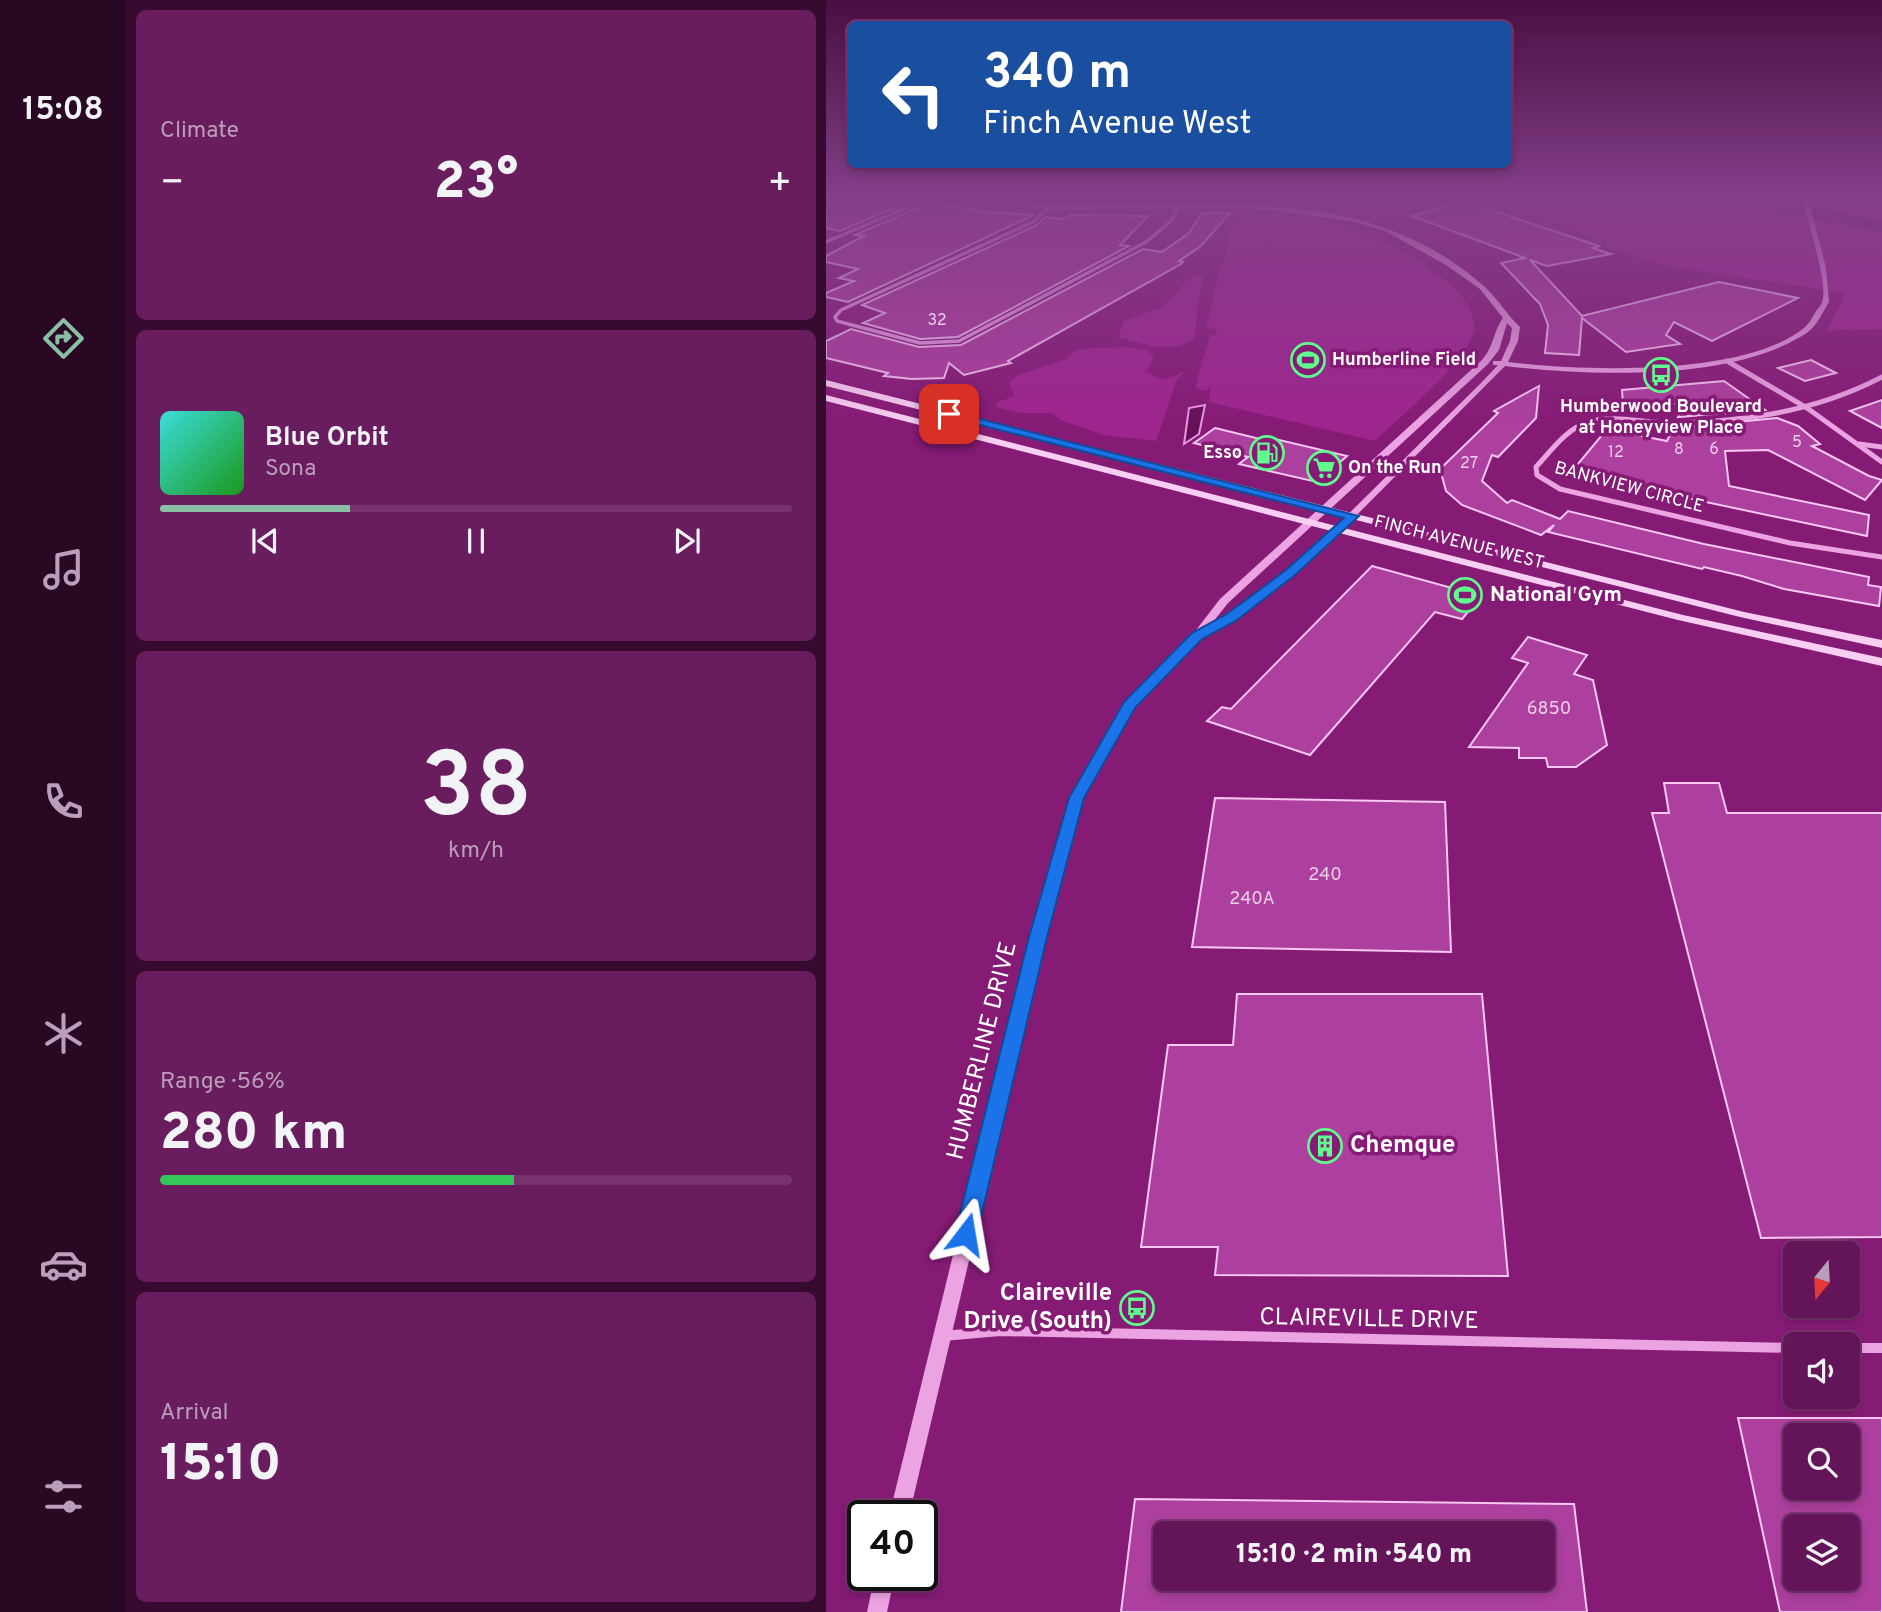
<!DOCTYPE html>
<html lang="en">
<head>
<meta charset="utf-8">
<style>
	body { margin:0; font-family:Overpass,sans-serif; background:#6a1d5e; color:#f1f3f6; height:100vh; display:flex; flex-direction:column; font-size:26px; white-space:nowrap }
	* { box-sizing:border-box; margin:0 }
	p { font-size:23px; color:#bb9eba }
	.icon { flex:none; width:38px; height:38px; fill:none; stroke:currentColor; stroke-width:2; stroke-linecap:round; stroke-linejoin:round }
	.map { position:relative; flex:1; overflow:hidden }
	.panel { display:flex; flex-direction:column; gap:10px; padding:10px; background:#370b30; width:700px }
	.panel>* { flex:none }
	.banner { position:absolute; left:21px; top:21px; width:665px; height:147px; border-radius:10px; box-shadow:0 4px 10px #0003,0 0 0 2px #78336e; background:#1a4fa0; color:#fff; overflow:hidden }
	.needle { width:46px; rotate:198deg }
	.fabs { position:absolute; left:957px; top:1241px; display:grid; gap:14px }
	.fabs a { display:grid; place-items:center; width:77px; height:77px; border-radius:10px; background:#641458; box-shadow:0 4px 10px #0003,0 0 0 2px #78336e; font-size:35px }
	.speed { position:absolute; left:21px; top:1500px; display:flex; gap:14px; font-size:35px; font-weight:700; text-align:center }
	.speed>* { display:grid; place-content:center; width:91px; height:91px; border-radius:50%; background:#641458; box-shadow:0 4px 10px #0003,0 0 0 2px #78336e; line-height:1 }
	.speed .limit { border:4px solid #111; border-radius:10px; background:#fff; color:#111 }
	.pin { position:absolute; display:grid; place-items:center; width:60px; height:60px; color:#fff; margin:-30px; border-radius:14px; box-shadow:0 4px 10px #0006 }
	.me { position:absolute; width:77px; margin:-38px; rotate:14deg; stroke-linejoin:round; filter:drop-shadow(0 0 5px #0008) }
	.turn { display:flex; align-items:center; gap:24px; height:147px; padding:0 21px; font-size:32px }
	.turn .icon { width:91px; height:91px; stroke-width:2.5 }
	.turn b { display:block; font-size:49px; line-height:60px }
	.big { font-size:52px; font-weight:800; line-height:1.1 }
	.panel .widget { flex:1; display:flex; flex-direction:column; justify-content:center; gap:10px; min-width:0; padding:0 24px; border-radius:10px; background:#6a1d5e }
	.panel .dial { align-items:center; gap:0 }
	.dial b { font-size:91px; line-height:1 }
	.song { display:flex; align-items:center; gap:21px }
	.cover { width:84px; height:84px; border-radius:10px; background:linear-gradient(135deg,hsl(180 70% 55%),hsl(120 70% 35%)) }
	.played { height:7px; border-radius:4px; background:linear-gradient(90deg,#8abfa5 30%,#78336e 30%) }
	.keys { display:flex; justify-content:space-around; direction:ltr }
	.heat { display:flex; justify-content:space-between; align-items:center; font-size:38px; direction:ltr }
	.charge { height:10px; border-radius:5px; background:linear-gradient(90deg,#34c759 56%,#78336e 0) }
	.trip { position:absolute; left:327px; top:1521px; width:402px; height:70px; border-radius:10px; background:#641458; box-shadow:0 4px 10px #0003,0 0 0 2px #78336e; font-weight:800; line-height:70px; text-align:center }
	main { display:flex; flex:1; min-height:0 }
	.tab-bar { display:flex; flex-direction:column; width:126px; justify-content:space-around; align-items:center; background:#280823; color:#bb9eba }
	.tab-bar .icon { width:49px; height:49px }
	.tab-bar .current { color:#8abfa5 }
	.tab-bar b { font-size:32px; color:#f1f3f6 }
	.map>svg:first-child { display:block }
	.green { fill:#9f258e }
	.water { fill:#641257; stroke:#ed96e3; stroke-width:2 }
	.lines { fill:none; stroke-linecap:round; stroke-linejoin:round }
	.river { fill:#641257; fill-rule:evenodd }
	.building { fill:#ad3f9e; stroke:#f8c8f2; stroke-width:2; fill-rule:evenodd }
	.minor-far2 { stroke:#eba3e1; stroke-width:3.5 }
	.minor-far1 { stroke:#eba3e1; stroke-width:5 }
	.minor { stroke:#eba3e1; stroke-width:10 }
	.tertiary { fill:#eba3e1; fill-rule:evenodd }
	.secondary { fill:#f8cff2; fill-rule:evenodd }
	.route { fill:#1a73e8; stroke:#114b97; stroke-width:2 }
	.labels { text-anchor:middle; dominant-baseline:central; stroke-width:7; stroke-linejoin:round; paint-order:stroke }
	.far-number-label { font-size:16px; fill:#eacfe7 }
	.far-poi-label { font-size:18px; font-weight:bold; fill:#fff; stroke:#861b76; text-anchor:start }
	.far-street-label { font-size:18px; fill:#fff; stroke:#861b76 }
	.number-label { font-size:18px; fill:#eacfe7 }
	.poi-label { font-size:21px; font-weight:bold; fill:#fff; stroke:#861b76; text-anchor:start }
	.near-street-label { font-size:24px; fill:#fff; stroke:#861b76 }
	.near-poi-label { font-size:24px; font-weight:bold; fill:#fff; stroke:#861b76; text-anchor:start }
</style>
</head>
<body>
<main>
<nav class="tab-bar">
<b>15:08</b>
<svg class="icon current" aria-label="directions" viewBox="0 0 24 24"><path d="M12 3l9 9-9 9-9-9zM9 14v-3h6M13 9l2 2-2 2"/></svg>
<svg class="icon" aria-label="music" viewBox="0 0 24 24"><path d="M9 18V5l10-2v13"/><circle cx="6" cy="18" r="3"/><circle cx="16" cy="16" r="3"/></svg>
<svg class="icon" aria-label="phone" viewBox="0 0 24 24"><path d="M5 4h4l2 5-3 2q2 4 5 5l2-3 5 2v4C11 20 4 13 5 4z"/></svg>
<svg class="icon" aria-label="climate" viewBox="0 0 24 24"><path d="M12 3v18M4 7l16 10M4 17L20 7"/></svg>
<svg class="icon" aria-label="car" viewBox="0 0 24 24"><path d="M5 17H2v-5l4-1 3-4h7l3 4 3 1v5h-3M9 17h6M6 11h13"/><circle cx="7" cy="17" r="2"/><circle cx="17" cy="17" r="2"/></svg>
<svg class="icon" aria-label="filters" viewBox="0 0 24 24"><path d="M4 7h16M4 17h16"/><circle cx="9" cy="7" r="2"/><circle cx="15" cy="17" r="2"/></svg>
</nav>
<section class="panel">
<div class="widget"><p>Climate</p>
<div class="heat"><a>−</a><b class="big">23°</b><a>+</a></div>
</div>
<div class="widget">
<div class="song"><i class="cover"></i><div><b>Blue Orbit</b><p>Sona</p></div></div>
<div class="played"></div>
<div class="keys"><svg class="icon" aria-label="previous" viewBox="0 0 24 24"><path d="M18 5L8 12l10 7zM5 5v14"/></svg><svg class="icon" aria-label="pause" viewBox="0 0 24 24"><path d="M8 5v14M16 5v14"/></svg><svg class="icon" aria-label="next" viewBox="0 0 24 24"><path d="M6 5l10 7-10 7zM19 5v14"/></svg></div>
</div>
<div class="widget dial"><b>38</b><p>km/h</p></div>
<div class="widget"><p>Range · 56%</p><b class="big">280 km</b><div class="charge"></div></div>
<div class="widget"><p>Arrival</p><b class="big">15:10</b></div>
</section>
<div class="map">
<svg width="1056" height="1612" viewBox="0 0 1056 1612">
	<rect width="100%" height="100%" fill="#861b76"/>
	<g class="green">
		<path d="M385,198H618L553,218L475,202Z"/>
		<path d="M652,198H1007L1056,208V329L1000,331L1020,293L841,266L783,249L740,225Z"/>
		<path d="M415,212C447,214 480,215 511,223C547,232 670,291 645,339C626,376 578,412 549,441L383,402L385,383L381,391L369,388L384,335H390L391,330L380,326L395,267L398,265L401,242Z"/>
		<path d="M367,275L378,276L372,300L369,338C346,356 318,344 292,337L298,321L336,307Z"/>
		<path d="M297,347L321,350L328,357L320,372L338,380L359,371L350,381L330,441L277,435L237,421L225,413H195L170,407L172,402L188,396L183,383L192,375L240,359L252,349Z"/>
	</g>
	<path class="water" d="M379,405L373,434L358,444L363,408Z"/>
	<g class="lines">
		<path class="river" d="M900,198H941L1056,220V232L909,204Z"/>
	</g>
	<g class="building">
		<path d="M0,198H83L89,199L14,231L0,228Z"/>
		<path d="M105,202L158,212L208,215L22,302L0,297V293L28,281L13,278L32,269L0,262V256L38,236L29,235Z"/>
		<path d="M628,203L636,205L644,203L773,246L767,248L785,254L721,266L704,260L756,316L893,282L972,298L886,341L848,322L840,335L854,344L800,352L756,318L753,355L719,353L722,325L714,304L675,263L699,258L586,216Z"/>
		<path d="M376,213H404L375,246L353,261L357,262L355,264L182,361L185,363L138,375L123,363L118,378L86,379L58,376L62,373L0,358V341L25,329L93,347L135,345L317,249L336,252L363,233Z"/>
		<path d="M244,215L322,216L294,245L303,246L132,337L94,339L37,323L59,313L36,305L209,226L220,217L236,219Z"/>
		<path d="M985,360L1010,373L979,381L952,368Z"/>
		<path d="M898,381L939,410L852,417L858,404L797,405L796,390Z"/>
		<path d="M713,386L710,418L672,457L666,455L656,481L681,503L686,500L734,519L742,511L878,544L1043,577L1042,585L1055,587L1053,606L958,589L916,576L878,567L876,569L722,532L728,525L715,535L636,505L620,491L614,469L672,413L668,411Z"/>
		<path d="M1056,400V428L1024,411Z"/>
		<path d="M951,418L972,426L994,444L986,446L1043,476L1056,480L1039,500L942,450L899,451L903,486L1043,515L1041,536L785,482L782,485L747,477L752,472L746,471L781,429L841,441L847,428Z"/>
		<path d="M389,428L442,441L445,438L521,456L491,482L413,464L422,457L368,443Z"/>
		<path d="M546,566L655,596L636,619L609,612L484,755L381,721L396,707L405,709Z"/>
		<path d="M702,637L761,655L748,674L767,680L781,745L750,767H722L720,758H693V748L643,747L702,663L686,658Z"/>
		<path d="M838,783H893L901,813H1056V1237L935,1238L826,813H843Z"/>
		<path d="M389,798L619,802L625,952L366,947Z"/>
		<path d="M411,994H656L682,1276L389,1275L392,1247H315L342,1045H407Z"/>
		<path d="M912,1418H1056V1612H954ZM970,1435H1022V1488H970ZM970,1526H1022V1578H970Z"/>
		<path d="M309,1499L748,1504L761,1612H295ZM340,1533H718V1578H340Z"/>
	</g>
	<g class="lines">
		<g class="minor-far2">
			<path d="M225,206L207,222L15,310L9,317L11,321L94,343L133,341L320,242L345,221L352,206"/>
			<path d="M0,242L104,198"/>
		</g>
		<g class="minor-far1">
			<path d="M901,361L981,408L1056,462"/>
			<path d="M1056,377C989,412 917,422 843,423C816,423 788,414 762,422C740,429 725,451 710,467L711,475L734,489L964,543L1056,557"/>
			<path d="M1033,444L1056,447"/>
		</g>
		<g class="minor">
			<path d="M117,1336L174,1331L970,1348"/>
			<path d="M1022,1348H1056"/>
		</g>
		<g class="tertiary">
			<path d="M142,198C158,198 174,201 190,203C218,205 246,206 275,206C411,205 549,189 659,287C672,299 681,315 694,327L692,341L682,362C757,371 917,377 978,328C983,324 987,316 990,311C992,308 995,306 996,302C1003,285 981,218 976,198H982L1000,268L1003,302C997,311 991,326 982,332C909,382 764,376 679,366L494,552L439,598L409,618L376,637L308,708L253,806L219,937L83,1516H63L205,937L241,806L299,704L367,634L394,599L656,360C668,346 667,332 677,318L654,289L620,265L559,231L526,221L446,210L403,208L230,209L188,206ZM681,323L686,328L684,341L675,361H667V365H672L654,384L488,548L432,593L387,622L402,603L662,364L673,350Z"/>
			<path d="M49,1575H69L61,1612H41Z"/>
		</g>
		<g class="secondary">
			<path d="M0,380L918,612L1056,640V648L914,617L0,386Z"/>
			<path d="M0,395L857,615L1056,658V666L852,620L0,401Z"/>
		</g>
	</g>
	<linearGradient id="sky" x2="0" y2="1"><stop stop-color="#4a0f41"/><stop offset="0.47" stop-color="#843f8a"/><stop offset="1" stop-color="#843f8a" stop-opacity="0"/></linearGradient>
	<rect width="1056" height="424" fill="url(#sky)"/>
	<path class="route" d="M123,411L533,516L469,575L411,620L376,639L309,708L258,798L221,937L151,1234L148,1241L140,1244L132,1241L129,1234L203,937L243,798L298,702L366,633L401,614L460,570L518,518L119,416V412Z"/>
	<defs>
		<g id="stadium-ring" transform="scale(1.75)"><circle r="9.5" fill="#861b76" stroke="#60fc8e" stroke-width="1.5"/><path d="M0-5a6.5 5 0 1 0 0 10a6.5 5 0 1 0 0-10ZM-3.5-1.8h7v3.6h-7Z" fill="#60fc8e"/></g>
		<g id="bus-ring" transform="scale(1.75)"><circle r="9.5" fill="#861b76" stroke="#60fc8e" stroke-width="1.5"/><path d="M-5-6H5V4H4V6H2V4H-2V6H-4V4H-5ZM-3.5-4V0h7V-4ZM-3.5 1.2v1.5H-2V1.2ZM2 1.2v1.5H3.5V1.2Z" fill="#60fc8e"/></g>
		<g id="fuel-ring" transform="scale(1.75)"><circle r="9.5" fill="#861b76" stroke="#60fc8e" stroke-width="1.5"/><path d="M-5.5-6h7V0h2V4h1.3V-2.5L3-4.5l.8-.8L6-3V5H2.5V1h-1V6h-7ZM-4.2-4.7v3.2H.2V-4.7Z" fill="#60fc8e"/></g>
		<g id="supermarket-ring" transform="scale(1.75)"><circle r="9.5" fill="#861b76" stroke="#60fc8e" stroke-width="1.5"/><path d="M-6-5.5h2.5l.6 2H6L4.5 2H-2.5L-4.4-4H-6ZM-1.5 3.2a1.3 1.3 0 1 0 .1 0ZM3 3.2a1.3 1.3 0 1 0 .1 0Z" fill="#60fc8e"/></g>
		<g id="building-ring" transform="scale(1.75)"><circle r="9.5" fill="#861b76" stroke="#60fc8e" stroke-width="1.5"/><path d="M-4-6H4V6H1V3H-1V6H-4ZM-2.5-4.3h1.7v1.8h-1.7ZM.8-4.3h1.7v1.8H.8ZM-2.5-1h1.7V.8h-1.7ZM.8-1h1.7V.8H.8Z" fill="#60fc8e"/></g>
	</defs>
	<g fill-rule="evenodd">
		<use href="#stadium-ring" x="482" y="360"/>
		<use href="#bus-ring" x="835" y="375"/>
		<use href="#fuel-ring" x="441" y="453"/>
		<use href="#supermarket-ring" x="498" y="468"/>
		<use href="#stadium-ring" x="639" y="595"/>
		<use href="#building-ring" x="499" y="1146"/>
		<use href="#bus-ring" x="311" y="1308"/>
	</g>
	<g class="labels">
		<g class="far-number-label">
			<text x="111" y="321">32</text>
			<text x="971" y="443">5</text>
			<text x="853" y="450">8</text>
			<text x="888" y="450">6</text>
			<text x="790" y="453">12</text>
			<text x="643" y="464">27</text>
		</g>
		<g class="far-poi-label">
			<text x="506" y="360">Humberline Field</text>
			<text x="835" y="407" text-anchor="middle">Humberwood Boulevard<tspan x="835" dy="21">at Honeyview Place</tspan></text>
			<text x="416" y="453" text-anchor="end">Esso</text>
			<text x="522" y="468">On the Run</text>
		</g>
		<g class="far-street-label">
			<text transform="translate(803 488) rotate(15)">BANKVIEW CIRCLE</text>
			<text transform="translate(633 543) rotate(14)">FINCH AVENUE WEST</text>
		</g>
		<g class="number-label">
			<text x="723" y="709">6850</text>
			<text x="499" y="875">240</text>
			<text x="426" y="899">240A</text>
		</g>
		<g class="poi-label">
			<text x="664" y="595">National Gym</text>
		</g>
		<g class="near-street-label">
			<text transform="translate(157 1051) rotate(-76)">HUMBERLINE DRIVE</text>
			<text transform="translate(543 1320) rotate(1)">CLAIREVILLE DRIVE</text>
		</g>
		<g class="near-poi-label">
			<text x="524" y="1146">Chemque</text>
			<text x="286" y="1294" text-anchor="end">Claireville<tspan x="286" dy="28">Drive (South)</tspan></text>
		</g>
	</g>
</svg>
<div class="fabs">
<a><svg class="needle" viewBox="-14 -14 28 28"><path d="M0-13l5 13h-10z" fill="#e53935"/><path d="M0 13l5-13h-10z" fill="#bb9eba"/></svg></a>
<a><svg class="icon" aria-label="sound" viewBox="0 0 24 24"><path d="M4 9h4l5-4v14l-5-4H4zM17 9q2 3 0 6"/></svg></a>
<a><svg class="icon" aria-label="search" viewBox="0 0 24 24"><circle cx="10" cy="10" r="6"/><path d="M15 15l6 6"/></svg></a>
<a><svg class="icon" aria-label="layers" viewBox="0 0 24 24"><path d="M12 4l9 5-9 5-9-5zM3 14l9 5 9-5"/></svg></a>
</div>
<div class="speed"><div class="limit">40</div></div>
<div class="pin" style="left:123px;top:414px;background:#d93025"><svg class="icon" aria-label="arrive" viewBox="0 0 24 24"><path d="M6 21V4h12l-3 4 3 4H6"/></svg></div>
<svg class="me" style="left:140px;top:1234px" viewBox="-20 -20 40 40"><path d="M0-17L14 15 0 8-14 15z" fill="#1a73e8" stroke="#fff" stroke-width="4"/></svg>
<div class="trip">15:10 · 2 min · 540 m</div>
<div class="banner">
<div class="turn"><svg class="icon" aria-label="left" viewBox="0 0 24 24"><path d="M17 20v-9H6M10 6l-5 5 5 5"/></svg><div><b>340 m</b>Finch Avenue West</div></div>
</div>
</div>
</main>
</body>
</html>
